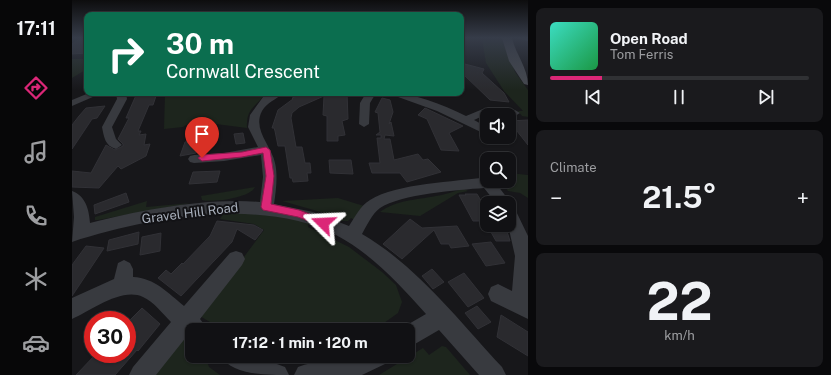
<!DOCTYPE html>
<html lang="en">
<head>
<meta charset="utf-8">
<style>
	body { margin:0; font-family:"Public Sans",sans-serif; background:#1a1a1d; color:#f1f3f6; height:100vh; display:flex; flex-direction:column; font-size:15px; white-space:nowrap }
	* { box-sizing:border-box; margin:0 }
	p { font-size:13px; color:#9c9da0 }
	.icon { flex:none; width:22px; height:22px; fill:none; stroke:currentColor; stroke-width:2; stroke-linecap:round; stroke-linejoin:round }
	.map { position:relative; flex:1; overflow:hidden }
	.panel { display:flex; flex-direction:column; gap:8px; padding:8px; background:#09090b; width:303px }
	.panel>* { flex:none }
	.banner { position:absolute; left:12px; top:12px; width:380px; height:84px; border-radius:8px; box-shadow:0 1px 3px #0004,0 0 0 1px #303134; background:#0b6e4f; color:#fff; overflow:hidden }
	.controls { position:absolute; left:408px; top:108px; display:grid; gap:8px }
	.controls a { display:grid; place-items:center; width:36px; height:36px; border-radius:8px; background:#111114; box-shadow:0 1px 3px #0004,0 0 0 1px #303134; font-size:20px }
	.speed { position:absolute; left:12px; top:311px; display:flex; gap:8px; font-size:20px; font-weight:700; text-align:center }
	.speed>* { display:grid; place-content:center; width:52px; height:52px; border-radius:50%; background:#111114; box-shadow:0 1px 3px #0004,0 0 0 1px #303134; line-height:1 }
	.speed .limit { border:6px solid #d22; background:#fff; color:#111 }
	.pin { position:absolute; display:grid; place-items:center; width:34px; height:34px; color:#fff; margin:-41px -17px; border-radius:50% 50% 50% 0; rotate:-45deg; box-shadow:0 0 4px #0007 }
	.pin .icon { rotate:45deg }
	.me { position:absolute; width:44px; margin:-22px; rotate:291deg; stroke-linejoin:round; filter:drop-shadow(0 0 3px #0008) }
	.turn { display:flex; align-items:center; gap:14px; height:84px; padding:0 16px; font-size:18px }
	.turn .icon { width:52px; height:52px; stroke-width:2.5 }
	.turn b { display:block; font-size:28px; line-height:34px }
	.big { font-size:30px; font-weight:700; line-height:1.1 }
	.panel .tile { flex:1; display:flex; flex-direction:column; justify-content:center; gap:6px; min-width:0; padding:0 14px; border-radius:8px; background:#1a1a1d }
	.panel .dial { align-items:center; gap:0 }
	.dial b { font-size:52px; line-height:1 }
	.song { display:flex; align-items:center; gap:12px }
	.cover { width:48px; height:48px; border-radius:6px; background:linear-gradient(135deg,hsl(170 70% 55%),hsl(140 70% 35%)) }
	.played { height:4px; border-radius:2px; background:linear-gradient(90deg,#db2777 20%,#303134 20%) }
	.keys { display:flex; justify-content:space-around; direction:ltr }
	.heat { display:flex; justify-content:space-between; align-items:center; font-size:22px; direction:ltr }
	.trip { position:absolute; left:113px; top:323px; width:230px; height:40px; border-radius:8px; background:#111114; box-shadow:0 1px 3px #0004,0 0 0 1px #303134; font-weight:700; line-height:40px; text-align:center }
	main { display:flex; flex:1; min-height:0 }
	.menu { display:flex; flex-direction:column; width:72px; justify-content:space-around; align-items:center; background:#070708; color:#9c9da0 }
	.menu .icon { width:28px; height:28px }
	.menu .active { color:#db2777 }
	.menu b { font-size:18px; color:#f1f3f6 }
	.map>svg:first-child { display:block }
	.green { fill:#1d251d }
	.building { fill:#2a2a2e; stroke:#313136 }
	.lines { fill:none; stroke-linecap:round; stroke-linejoin:round }
	.minor { fill:#383a3f; fill-rule:evenodd }
	.secondary { fill:#46494f; fill-rule:evenodd }
	.route { fill:#db2777; stroke:#8e194d }
	.labels { text-anchor:middle; dominant-baseline:central; stroke-width:4; stroke-linejoin:round; paint-order:stroke }
	.street-label { font-size:13px; fill:#a8afbb; stroke:#121215 }
</style>
</head>
<body>
<main>
<nav class="menu">
<b>17:11</b>
<svg class="icon active" aria-label="directions" viewBox="0 0 24 24"><path d="M12 3l9 9-9 9-9-9zM9 14v-3h6M13 9l2 2-2 2"/></svg>
<svg class="icon" aria-label="music" viewBox="0 0 24 24"><path d="M9 18V5l10-2v13"/><circle cx="6" cy="18" r="3"/><circle cx="16" cy="16" r="3"/></svg>
<svg class="icon" aria-label="phone" viewBox="0 0 24 24"><path d="M5 4h4l2 5-3 2q2 4 5 5l2-3 5 2v4C11 20 4 13 5 4z"/></svg>
<svg class="icon" aria-label="climate" viewBox="0 0 24 24"><path d="M12 3v18M4 7l16 10M4 17L20 7"/></svg>
<svg class="icon" aria-label="car" viewBox="0 0 24 24"><path d="M5 17H2v-5l4-1 3-4h7l3 4 3 1v5h-3M9 17h6M6 11h13"/><circle cx="7" cy="17" r="2"/><circle cx="17" cy="17" r="2"/></svg>
</nav>
<div class="map">
<svg width="456" height="375" viewBox="0 0 456 375">
	<rect width="100%" height="100%" fill="#17171a"/>
	<g class="green">
		<path d="M395,38H431L443,72L456,90V117L450,116L446,111H451L432,91L414,63L410,39Z"/>
		<path d="M0,59H15V69L0,78Z"/>
		<path d="M93,93H101V94H193C183,108 174,108 175,128L121,121L111,127L92,129Z"/>
		<path d="M437,173L456,175V198L448,193L436,191L432,185L443,184Z"/>
		<path d="M183,187C178,198 140,203 130,200L129,196Z"/>
		<path d="M392,189L396,191L386,193L348,216L308,212C324,200 344,200 364,196C373,195 382,191 392,189Z"/>
		<path d="M266,198L292,206L283,220L279,218L276,221H270L252,213L210,201Z"/>
		<path d="M75,201L74,207L119,203L26,220H23V217Z"/>
		<path d="M177,212L205,215L237,223L236,227L277,247L310,272L324,285L330,302L326,313L302,330H151L128,316L192,230L182,224L148,219L151,214Z"/>
		<path d="M111,338H116L120,341V356H133L137,367L148,375H82Z"/>
		<path d="M370,346L374,347L398,375H307L351,348L357,355Z"/>
	</g>
	<g class="building">
		<path d="M9,38H15V53L0,54V44Z"/>
		<path d="M389,63L412,69L410,73L432,93L437,102L418,100L389,72Z"/>
		<path d="M65,93H85L81,105H77L66,131H69L67,135L74,134L72,145L78,144L74,156L49,169L46,166L27,188L0,187V171L19,173L34,145L43,150L51,146V144L46,139L57,118H54Z"/>
		<path d="M236,93H275L276,119L270,121L273,135L266,136V141H255V116L251,115L252,96L227,107L220,113L219,118L224,147H230L233,163H238L239,173H235L236,181L221,182L220,178H218L213,146H206L203,131L202,128H200L206,110L221,99L220,98Z"/>
		<path d="M310,98L318,100L321,112L317,124L319,122L322,136L313,135L312,139H318L322,160L346,154L351,160L356,159L369,172L335,182L328,173H300L297,163H308L305,138H309V135H304L308,132L306,113L303,112Z"/>
		<path d="M33,106L25,118L20,119L0,149V125L7,116L14,108Z"/>
		<path d="M353,108L391,126L377,133L387,151L369,150L355,119L346,115Z"/>
		<path d="M456,120V145L437,121Z"/>
		<path d="M171,133L173,143L164,144L162,134Z"/>
		<path d="M139,136L140,147L125,150L124,153L108,156L113,142L118,141L120,138Z"/>
		<path d="M257,160H279L281,174L258,173Z"/>
		<path d="M148,171L145,182L117,184L121,172Z"/>
		<path d="M54,193L57,202L23,214L22,205Z"/>
		<path d="M393,194H405L411,204H415V221H401L387,195H394Z"/>
		<path d="M338,219L350,228L385,226L397,246L379,248L377,244H369L362,230L330,259L311,244Z"/>
		<path d="M145,221L182,225L191,230L183,240L165,229L160,242L109,296L86,278L94,270L99,274L110,263L111,264L138,236Z"/>
		<path d="M415,225H433L438,241H424Z"/>
		<path d="M67,232L66,244L35,251L37,240Z"/>
		<path d="M89,233L88,251L68,255L70,237Z"/>
		<path d="M419,242L433,263L414,266L400,244Z"/>
		<path d="M14,246L32,248L0,296V265Z"/>
		<path d="M360,269L372,282L361,289L350,276Z"/>
		<path d="M392,273L412,298L396,307L376,282Z"/>
		<path d="M405,306L419,322L406,329L393,313Z"/>
		<path d="M70,308L88,324L66,351L65,350L43,375H4L24,354H55V323Z"/>
		<path d="M429,315L456,332V356L425,337Z"/>
	</g>
	<g class="lines">
		<g class="minor">
			<path d="M442,38H456V41Z"/>
			<path d="M17,93H30L0,106V100Z"/>
			<path d="M44,93H54L55,99L40,127L44,139L50,145L44,149C33,146 32,137 30,127L45,99Z"/>
			<path d="M211,93C204,100 195,102 190,111C180,130 200,146 203,163C206,176 204,190 202,204L241,212L277,226C283,217 288,206 298,200C325,183 383,182 415,177V181H428L426,186L439,203L438,205L442,207L456,236V319L419,301L416,294L419,287L426,284L440,291L443,256L436,225L437,203H424L412,188C386,190 329,194 308,208C300,214 295,225 290,234C345,266 387,321 430,367L434,375H407L367,330L336,348V330L328,329L354,314C327,284 300,254 264,235C190,197 76,217 0,242L2,217L0,191C14,196 17,210 18,223C67,210 137,197 188,202L191,177L189,155L152,161L122,163L118,162L116,159L118,156L122,155L152,153L186,147L176,127L178,115L191,97L198,93Z"/>
			<path d="M294,93H304L298,103L297,124L292,127L287,124L288,103Z"/>
			<path d="M315,93C343,93 369,104 394,116L411,109L443,110L448,113L443,116L413,115L402,120L415,127V135L365,111Z"/>
			<path d="M164,251L170,253L173,259L170,265L128,319L131,323L135,330H120V339L115,336L84,375H57L61,367L99,322C91,314 81,301 71,297C49,287 19,311 0,319V298L42,279L46,263L52,260L58,263L61,269V277C83,278 96,293 112,306L158,253Z"/>
			<path d="M149,356H183L213,367L217,375C194,375 159,375 149,356Z"/>
			<path d="M280,356H316L313,364L290,375H222L226,367C243,360 262,362 280,356Z"/>
		</g>
		<path class="secondary" d="M430,38H440C444,55 456,68 456,85L452,84L437,61Z"/>
	</g>
	<linearGradient id="sky" x2="0" y2="1"><stop stop-color="#0d0d0e"/><stop offset="0.42" stop-color="#363c49"/><stop offset="1" stop-color="#363c49" stop-opacity="0"/></linearGradient>
	<rect width="456" height="90" fill="url(#sky)"/>
	<path class="route" d="M194,147L198,150L202,176L199,204L227,210L254,220L256,223L254,226L251,227L226,217L191,210L189,207L194,176L191,153L170,157L130,161L126,158L130,155L170,152Z"/>
	<g class="labels">
		<g class="street-label">
			<text transform="translate(118 213) rotate(-7)">Gravel Hill Road</text>
		</g>
	</g>
</svg>
<div class="controls">
<a><svg class="icon" aria-label="sound" viewBox="0 0 24 24"><path d="M4 9h4l5-4v14l-5-4H4zM17 9q2 3 0 6"/></svg></a>
<a><svg class="icon" aria-label="search" viewBox="0 0 24 24"><circle cx="10" cy="10" r="6"/><path d="M15 15l6 6"/></svg></a>
<a><svg class="icon" aria-label="layers" viewBox="0 0 24 24"><path d="M12 4l9 5-9 5-9-5zM3 14l9 5 9-5"/></svg></a>
</div>
<div class="speed"><div class="limit">30</div></div>
<div class="pin" style="left:130px;top:158px;background:#d93025"><svg class="icon" aria-label="arrive" viewBox="0 0 24 24"><path d="M6 21V4h12l-3 4 3 4H6"/></svg></div>
<svg class="me" style="left:251px;top:223px" viewBox="-20 -20 40 40"><path d="M0-17L14 15 0 8-14 15z" fill="#db2777" stroke="#fff" stroke-width="4"/></svg>
<div class="trip">17:12 · 1 min · 120 m</div>
<div class="banner">
<div class="turn"><svg class="icon" aria-label="right" viewBox="0 0 24 24"><path d="M7 20v-9h11M14 6l5 5-5 5"/></svg><div><b>30 m</b>Cornwall Crescent</div></div>
</div>
</div>
<section class="panel">
<div class="tile">
<div class="song"><i class="cover"></i><div><b>Open Road</b><p>Tom Ferris</p></div></div>
<div class="played"></div>
<div class="keys"><svg class="icon" aria-label="previous" viewBox="0 0 24 24"><path d="M18 5L8 12l10 7zM5 5v14"/></svg><svg class="icon" aria-label="pause" viewBox="0 0 24 24"><path d="M8 5v14M16 5v14"/></svg><svg class="icon" aria-label="next" viewBox="0 0 24 24"><path d="M6 5l10 7-10 7zM19 5v14"/></svg></div>
</div>
<div class="tile"><p>Climate</p>
<div class="heat"><a>−</a><b class="big">21.5°</b><a>+</a></div>
</div>
<div class="tile dial"><b>22</b><p>km/h</p></div>
</section>
</main>
</body>
</html>
